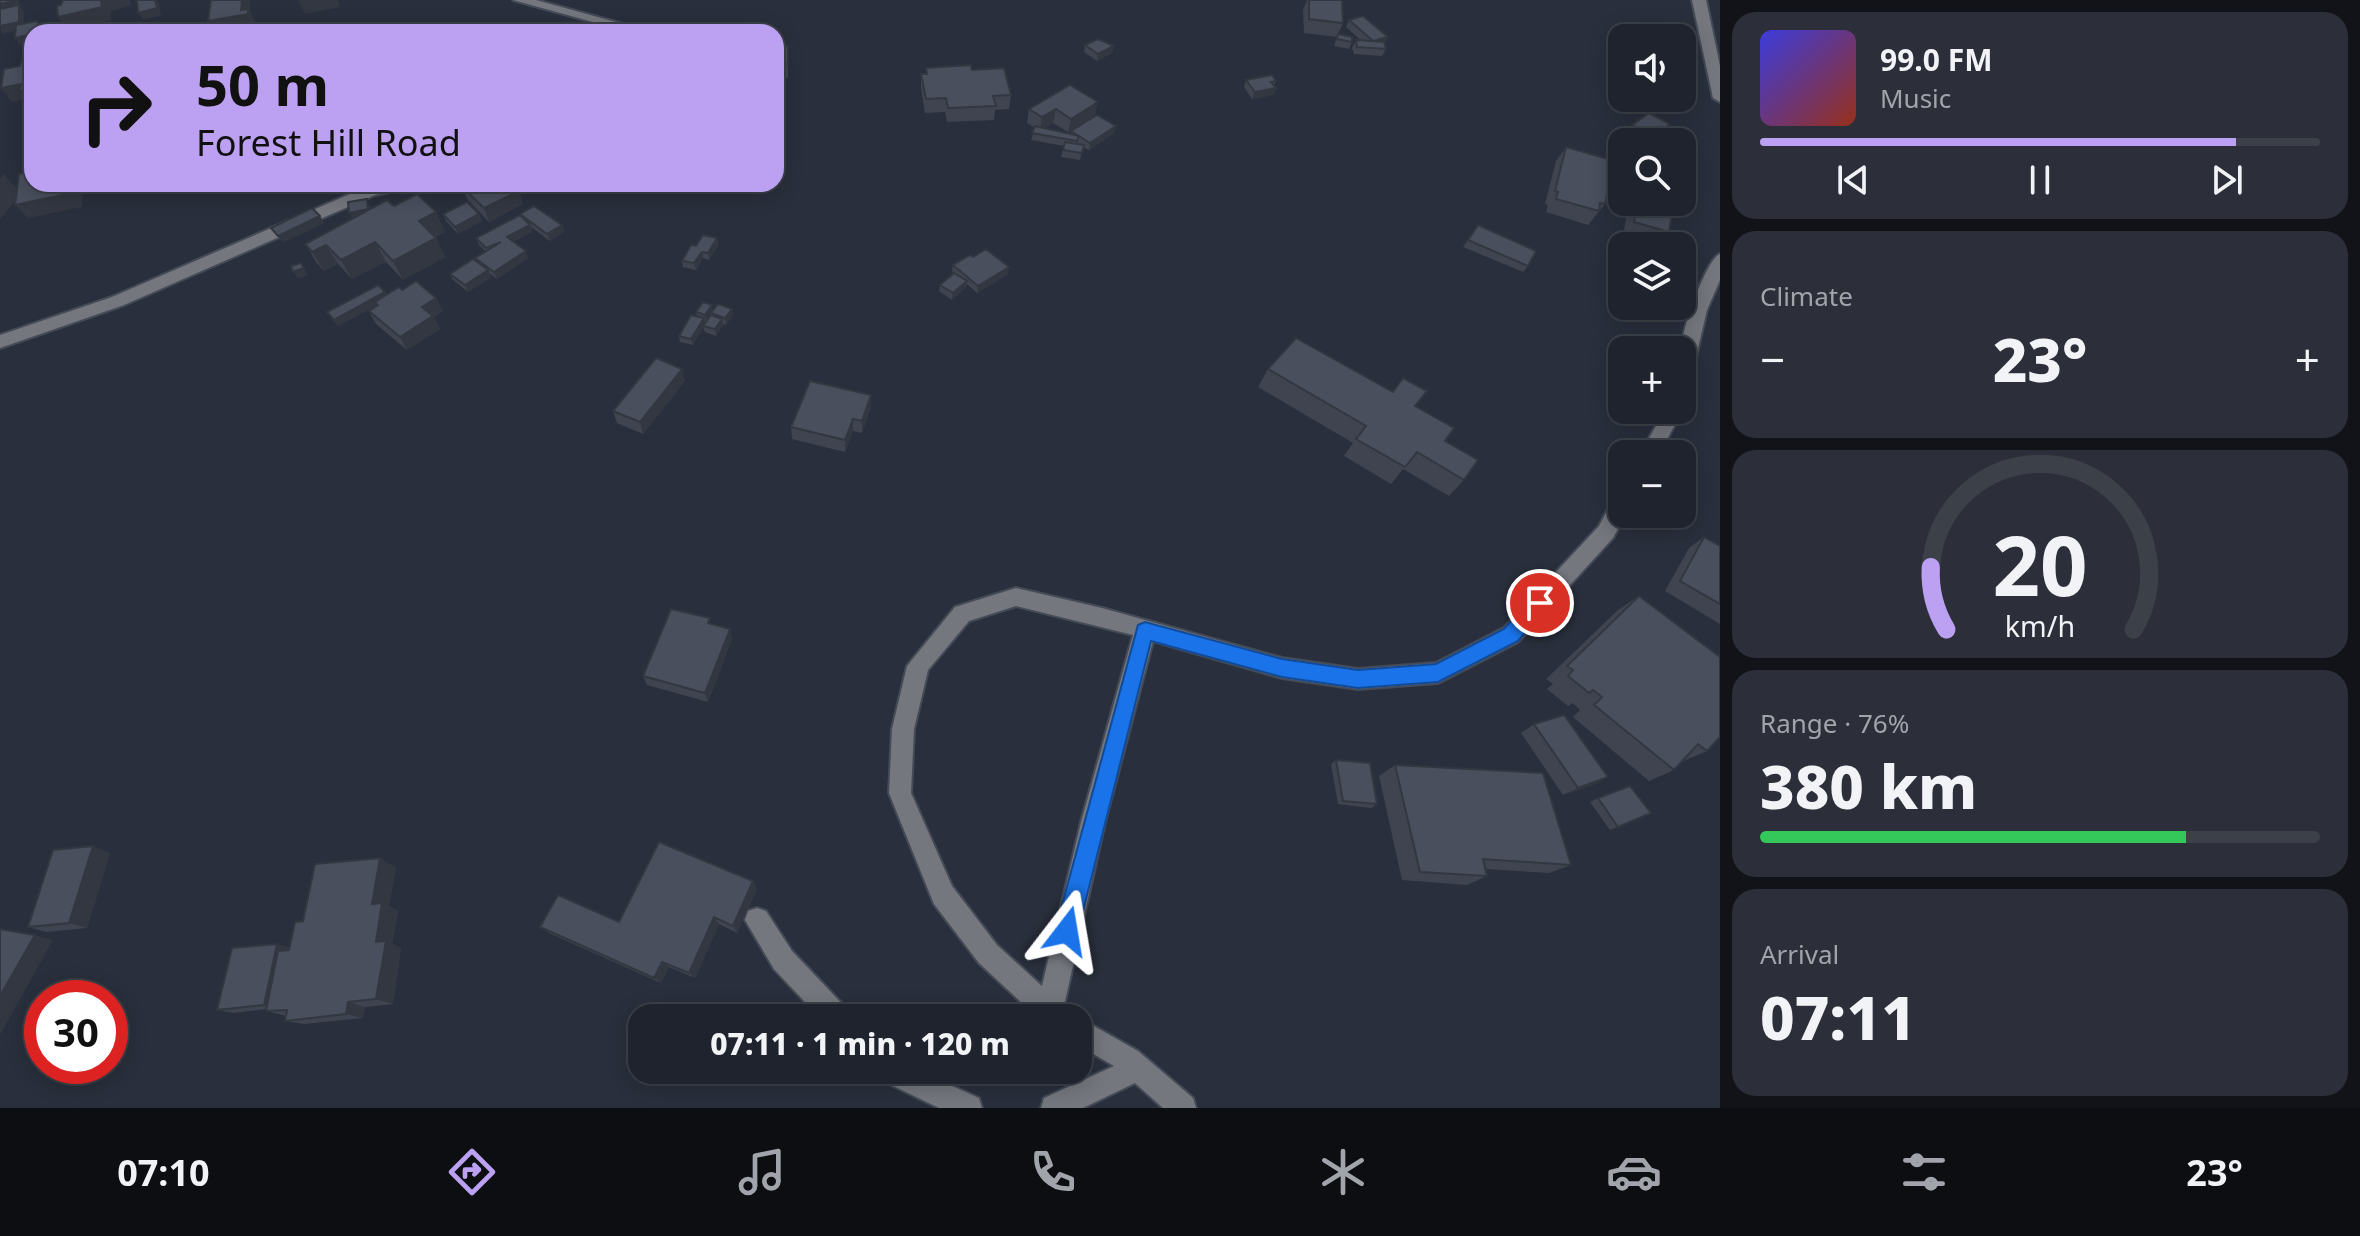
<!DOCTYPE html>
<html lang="en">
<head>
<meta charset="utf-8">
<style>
	body { margin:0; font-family:"Noto Sans",sans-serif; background:#2c2f39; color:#f1f3f6; height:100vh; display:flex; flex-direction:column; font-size:30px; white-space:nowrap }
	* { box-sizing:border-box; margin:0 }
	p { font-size:26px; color:#a1a4aa }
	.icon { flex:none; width:44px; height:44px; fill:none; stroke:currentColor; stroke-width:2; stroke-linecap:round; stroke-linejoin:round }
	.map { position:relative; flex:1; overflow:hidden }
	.sheet { display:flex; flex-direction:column; gap:12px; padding:12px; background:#111319; width:640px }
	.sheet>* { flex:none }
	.hud { position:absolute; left:24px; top:24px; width:760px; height:168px; border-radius:24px; box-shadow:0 4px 20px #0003,0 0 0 2px #3c4049; background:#bca0f2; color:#111; overflow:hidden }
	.controls { position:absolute; left:1608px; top:24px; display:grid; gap:16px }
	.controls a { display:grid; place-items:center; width:88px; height:88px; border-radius:16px; background:#1f232d; box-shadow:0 4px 20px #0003,0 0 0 2px #3c4049; font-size:40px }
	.speed { position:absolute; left:24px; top:980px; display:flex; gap:16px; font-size:40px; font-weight:700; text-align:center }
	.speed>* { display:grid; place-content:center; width:104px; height:104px; border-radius:50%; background:#1f232d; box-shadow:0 4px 20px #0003,0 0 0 2px #3c4049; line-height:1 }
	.speed .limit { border:12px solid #d22; background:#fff; color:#111 }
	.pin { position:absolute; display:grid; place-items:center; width:68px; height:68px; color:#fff; margin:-34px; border:4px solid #fff; border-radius:50%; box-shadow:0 2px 8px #0007 }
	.me { position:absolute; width:88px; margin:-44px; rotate:14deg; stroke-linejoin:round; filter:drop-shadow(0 0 6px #0008) }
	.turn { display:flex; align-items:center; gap:28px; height:168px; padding:0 40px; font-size:36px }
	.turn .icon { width:104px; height:104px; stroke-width:2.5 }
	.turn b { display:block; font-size:56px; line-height:68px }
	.big { font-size:60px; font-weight:800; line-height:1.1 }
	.sheet .widget { flex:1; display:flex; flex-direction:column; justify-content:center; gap:12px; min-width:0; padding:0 28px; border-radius:24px; background:#2c2f39 }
	.sheet .dial { align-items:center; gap:0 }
	.dial svg { height:208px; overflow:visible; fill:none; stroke:#3c4049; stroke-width:7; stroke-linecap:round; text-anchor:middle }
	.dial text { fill:#f1f3f6; stroke:none }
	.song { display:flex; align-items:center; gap:24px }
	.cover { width:96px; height:96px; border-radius:12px; background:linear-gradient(135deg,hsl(240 70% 55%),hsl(10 70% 35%)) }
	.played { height:8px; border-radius:4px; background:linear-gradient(90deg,#bca0f2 85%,#3c4049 85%) }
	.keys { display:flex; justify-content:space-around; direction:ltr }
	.heat { display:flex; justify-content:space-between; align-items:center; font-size:44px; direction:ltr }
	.charge { height:12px; border-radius:6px; background:linear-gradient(90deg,#34c759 76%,#3c4049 0) }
	.trip { position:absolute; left:628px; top:1004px; width:464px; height:80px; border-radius:24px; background:#1f232d; box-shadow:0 4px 20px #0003,0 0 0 2px #3c4049; font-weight:800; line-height:80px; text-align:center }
	.tab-bar { display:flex; height:128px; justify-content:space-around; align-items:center; background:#0c0e12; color:#a1a4aa }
	.tab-bar .icon { width:56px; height:56px }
	.tab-bar .current { color:#bca0f2 }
	.tab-bar b { font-size:36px; color:#f1f3f6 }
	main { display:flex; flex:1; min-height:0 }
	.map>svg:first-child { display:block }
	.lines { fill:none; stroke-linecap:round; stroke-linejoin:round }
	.minor-casing { stroke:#444a56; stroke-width:4 }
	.minor { fill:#74777e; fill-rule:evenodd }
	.wall { fill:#3f4450 }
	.shaded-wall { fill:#333741 }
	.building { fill:#494f5d; stroke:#333741; stroke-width:2 }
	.route { fill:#1a73e8; stroke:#114b97; stroke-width:2 }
</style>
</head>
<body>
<main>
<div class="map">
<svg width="1720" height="1108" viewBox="0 0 1720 1108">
	<rect width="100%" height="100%" fill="#292f3c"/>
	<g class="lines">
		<g class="minor-casing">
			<g id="minor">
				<path d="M513,0H536L652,32H629Z"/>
				<path d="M1692,0H1706L1720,66V102L1713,98Z"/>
				<path d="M380,184H413L410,188L375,195L124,305L0,348V335L112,297L366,187Z"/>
				<path d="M1720,254V280L1707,310L1691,378L1682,385C1682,373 1680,356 1681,348C1682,331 1706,259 1720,254Z"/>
				<path d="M1682,408L1683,410L1659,454H1640L1665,410Z"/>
				<path d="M1622,494V514H1626L1613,538L1518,642L1438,683L1358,689L1282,678L1153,641L1105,822L1064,1006L1071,1018H1038L979,963L934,904L889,793L892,729L907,666L955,607L1016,588L1102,608L1282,658L1358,669L1436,663L1504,628L1599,526L1615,496ZM1016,606L1133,635L1081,822L1042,986L997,945L952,886L911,793L914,729L928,670L969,621Z"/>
				<path d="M757,908L766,911L792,951L847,1009L851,1018H820L774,969L745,920L748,911Z"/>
				<path d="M1078,1017L1138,1051L1193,1098L1196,1108H1163L1135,1083L1083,1108H1041L1044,1098L1114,1066L1078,1045Z"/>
				<path d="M875,1070H917L979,1098L982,1108H939L879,1079Z"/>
			</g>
		</g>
		<use href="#minor" class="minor"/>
	</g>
	<g class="wall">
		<path d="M1307,0H1342L1343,23L1338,34L1352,42L1349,49L1334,46L1337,37L1304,33L1303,10Z"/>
		<path d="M1349,20L1388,37L1384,44L1386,49L1382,56L1354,54L1352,48L1356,40L1362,41L1346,27Z"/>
		<path d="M1666,30L1690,36L1687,53L1682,60V38H1661Z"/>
		<path d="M1085,45L1114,46L1112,53L1097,61L1084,52Z"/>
		<rect x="776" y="46" width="12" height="32"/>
		<path d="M926,68L972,70L1011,95L1009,109L995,110L994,120L947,122L945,112L925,113L921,88V74H926Z"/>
		<path d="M1246,80L1276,81L1274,86L1276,88L1273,95L1252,99L1244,87Z"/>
		<path d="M776,85H783L786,114L776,115Z"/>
		<path d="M1070,85L1095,116L1068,132L1053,123L1045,128L1071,134V131L1114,133L1089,150L1083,147L1080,160L1061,157L1064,146L1031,140L1035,128L1027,123L1029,109Z"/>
		<path d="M1670,124L1665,131L1650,142H1645L1626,132L1632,125Z"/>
		<path d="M1566,147L1622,169V188L1614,198L1607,196L1605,204L1588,225L1546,212L1548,205L1545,204L1556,161Z"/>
		<path d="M516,184H538V185L525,193L517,188Z"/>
		<path d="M462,187L519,191L523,204L489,222L468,200Z"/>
		<path d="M1629,202H1679L1672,210L1669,232L1657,245L1623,235Z"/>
		<path d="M370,205L371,209L394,206L436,212L445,232L435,237L445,257L403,280L386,262L352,279L338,264L324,271L317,263L305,244L352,218Z"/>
		<path d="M443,214H479L482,221L458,234L446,221Z"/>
		<path d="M520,215L562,225L564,232L550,241L531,227L532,232L513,242L528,258L497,279L489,273L491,277L468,292L453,280L450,274L477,262L475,258L486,252L479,245L476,238Z"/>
		<path d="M1478,225L1528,266L1523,272L1463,247Z"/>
		<path d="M717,238L718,245L709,260L703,258L696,270L683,267L682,261L696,246Z"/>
		<path d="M953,265L1008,274L977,293L967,284L966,287L952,300L939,291L940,285L953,273L952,272Z"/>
		<path d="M402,290L436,298L443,311L434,317L440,329L407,350L376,324L369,311L377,305L338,326L327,312Z"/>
		<path d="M732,309L733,315L726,325L723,324V325L716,336L705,332L703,327L693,345L680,342L679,336L697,316L696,312Z"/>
		<path d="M1268,369L1415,406L1445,441L1464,480L1449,496L1403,469L1391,484L1344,456L1353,443L1258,387Z"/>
		<path d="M685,381L643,434L617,423L613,411Z"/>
		<path d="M871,407L862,433L853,431L845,452L792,439L791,427Z"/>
		<path d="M1704,537L1720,546V624L1665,591L1689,548Z"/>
		<path d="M1639,596L1707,751L1681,762L1674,770L1649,781L1573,717L1580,710L1573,703L1568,706L1547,689L1553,684L1546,679L1618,610Z"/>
		<path d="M712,625L732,639L708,702L647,685L643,676Z"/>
		<path d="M1534,724L1593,785L1563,795L1521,733Z"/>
		<path d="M1336,760L1377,804L1371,808L1338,804L1331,764Z"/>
		<path d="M1395,765L1571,865L1549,873L1486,869L1487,876L1467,885L1402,880L1379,776Z"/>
		<path d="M1598,798L1651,813L1610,830L1590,802Z"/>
		<path d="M110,853L87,928L46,932L28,927Z"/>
		<path d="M396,867L389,906L398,911L392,944L401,948L393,1004L365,1007L363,1018L304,1024L285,1021L286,1016L266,1011V1009L233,1013L217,1010L289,948L303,921Z"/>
		<path d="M753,881L757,889L737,933L719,924L695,978L669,967L661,983L551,934L540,927L619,922Z"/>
	</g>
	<g class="shaded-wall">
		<path d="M15,0H19L20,6L24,12V29L1,34L0,4Z"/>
		<path d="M101,0H130L131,5L110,12L111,20L68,31L58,17Z"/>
		<path d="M155,0H157L159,3L161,16L143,20L138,13Z"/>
		<path d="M242,0H250V11L256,23L255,28L231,32H214L208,21L241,10Z"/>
		<path d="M298,0H338L340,7L305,14Z"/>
		<path d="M38,21L43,28V32H37Z"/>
		<path d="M32,34V43L20,45L15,38Z"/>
		<path d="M1388,37L1384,44L1370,48L1373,41Z"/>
		<path d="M1114,46L1112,53L1097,61L1098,54Z"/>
		<path d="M21,84L32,89V105H30L26,99L12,102L1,88Z"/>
		<path d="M1276,88L1273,95L1252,99L1255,92Z"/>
		<path d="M1098,102L1095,116L1068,132L1071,119Z"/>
		<path d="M1056,109L1053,123L1040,131L1042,117Z"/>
		<path d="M1670,124L1665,131L1649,142L1654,137Z"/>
		<path d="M1116,126L1114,133L1089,150L1090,143Z"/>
		<path d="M4,174L21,194L0,219V178Z"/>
		<path d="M71,184H83L82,207L28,218L15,205Z"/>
		<path d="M526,184H538V185L525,193L522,186Z"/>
		<path d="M519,191L523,204L489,222L484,208Z"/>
		<path d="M367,199L370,205L371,216L353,219L349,213Z"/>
		<path d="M436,212L445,232L429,240L419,221Z"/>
		<path d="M479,214L482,221L458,234L455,227Z"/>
		<path d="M320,216L324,223L283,243L278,236Z"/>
		<path d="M530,225L532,232L509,244L507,237Z"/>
		<path d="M562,225L564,232L550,241L547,234Z"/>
		<path d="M436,238L445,257L403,280L393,261Z"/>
		<path d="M717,238L718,245L709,260L708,253Z"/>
		<path d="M375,242L386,262L352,279L341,260Z"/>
		<path d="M326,245L338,264L324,271L312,252Z"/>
		<path d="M526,251L528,258L497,279L494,272Z"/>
		<path d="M702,252L703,258L696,270L694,263Z"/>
		<path d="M301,263L308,275L298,279L293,272Z"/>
		<path d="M1009,267L1008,274L977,293L978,286Z"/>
		<path d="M488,270L491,277L468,292L465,285Z"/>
		<path d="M967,281L966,287L952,300L953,293Z"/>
		<path d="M385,292L389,299L375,302L377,305L338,326L334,320Z"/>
		<path d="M436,298L443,311L434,317L440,329L407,350L400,337L422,307Z"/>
		<path d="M712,305L713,311L706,322L705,315Z"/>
		<path d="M732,309L733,315L726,325L725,318Z"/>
		<path d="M704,318L705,324L693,345L691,339Z"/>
		<path d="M722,319L723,325L716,336L715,329Z"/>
		<path d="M682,369L685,381L643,434L640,422Z"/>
		<path d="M871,395V407L862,433V421Z"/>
		<path d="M853,419V431L845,452V440Z"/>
		<path d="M730,629L732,639L708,702L705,693Z"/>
		<path d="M1608,777L1593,785L1563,795L1578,788Z"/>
		<path d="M93,846L110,853L87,928L69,923Z"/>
		<path d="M380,858L396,867L389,906L398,911L392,944L401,948L393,1004L376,999V942L372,904Z"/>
		<path d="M753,881L757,889L737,933L733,926Z"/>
		<path d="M714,917L719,924L695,978L689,973Z"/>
		<path d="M35,935L53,940L0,1035V996Z"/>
		<path d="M277,944L291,948L278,1008L264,1005Z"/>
		<path d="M662,962L669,967L661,983L654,978Z"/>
		<path d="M348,1002L365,1007L363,1018L346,1014Z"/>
	</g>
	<g class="building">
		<path d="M0,0H15V1L0,4Z"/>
		<path d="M63,0H101L102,7L58,17L57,6L61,5Z"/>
		<path d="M137,0H155L157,8L138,13Z"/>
		<path d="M211,0H242L241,10L248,9V14L208,21Z"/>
		<path d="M1309,0H1342L1343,23L1309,19Z"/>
		<path d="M19,5V22L0,26V9Z"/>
		<path d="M1363,16L1388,37L1373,41L1349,20Z"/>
		<path d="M38,21L37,32H32V34L15,38L16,25Z"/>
		<path d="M1666,30L1690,36L1687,53L1682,52V38H1664Z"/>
		<path d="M1338,34L1352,37V42L1337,39Z"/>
		<path d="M1098,39L1114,46L1098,54L1085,45Z"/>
		<path d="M1356,40L1384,42L1386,49L1357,47Z"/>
		<rect x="776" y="46" width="12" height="18"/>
		<path d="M31,51L32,89L19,91L21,84L1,88L4,69L20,66L21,62L30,60Z"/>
		<path d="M971,65L972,70L1004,68L1011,95L993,96L996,106L948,108L946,98L926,99L921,74H927L926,68Z"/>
		<path d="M1272,75L1276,81L1271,82L1276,88L1255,92L1246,80Z"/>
		<path d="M776,85H783L785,100L776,101Z"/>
		<path d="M1070,85L1098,102L1071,119L1056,109L1042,117L1029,109Z"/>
		<path d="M1649,113L1670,124L1654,137L1632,125Z"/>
		<path d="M1097,115L1116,126L1090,143L1071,131Z"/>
		<path d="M1035,126L1079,136L1077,141L1032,133Z"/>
		<path d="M1065,142L1084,145L1082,153L1063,150Z"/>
		<path d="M1566,147L1615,161L1614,167L1622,169V183L1610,180L1605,204L1600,203L1599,211L1556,199L1558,192L1555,191Z"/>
		<path d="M32,171V184H71V193L15,205L19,174Z"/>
		<path d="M468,184H511L519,191L484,208L462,187Z"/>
		<path d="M417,194L436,212L419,221L436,238L393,261L375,242L341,260L326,245L312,252L305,244L387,200L394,206Z"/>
		<path d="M367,199L368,209L349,213L348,202Z"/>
		<path d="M467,202L479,214L455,227L443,214Z"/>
		<path d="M1638,202H1674L1669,232L1634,222Z"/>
		<path d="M534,206L562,225L547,234L520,214Z"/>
		<path d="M312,208L320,216L278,236L271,228Z"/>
		<path d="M520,215L530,225L507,237L526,251L494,272L475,258L501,242L486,248L476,238Z"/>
		<path d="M1478,225L1536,251L1528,266L1468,240Z"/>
		<path d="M703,235L717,238L708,253L702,252L694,263L682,261L691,245L696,246Z"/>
		<path d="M986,249L1009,267L978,286L953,265L970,255L973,257Z"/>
		<path d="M473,259L488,270L465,285L450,274Z"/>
		<path d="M301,263L304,268L293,272L291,266Z"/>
		<path d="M954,273L967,281L953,293L940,285Z"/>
		<path d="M416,281L436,298L422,307L433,316L400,337L369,311L378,305L375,302L399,287L402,290Z"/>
		<path d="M378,285L385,292L334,320L327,312Z"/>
		<path d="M703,302L712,305L705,315L696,312Z"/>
		<path d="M718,304L732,309L725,318L711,313Z"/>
		<path d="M691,315L704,318L691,339L679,336Z"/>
		<path d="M711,315L722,319L715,329L703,326Z"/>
		<path d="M1296,338L1393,392L1403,378L1427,391L1415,406L1454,428L1445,441L1478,460L1464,480L1417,452L1405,467L1356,439L1366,426L1268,369Z"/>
		<path d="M656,358L682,369L640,422L613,411Z"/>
		<path d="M810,381L871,395L862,421L853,419L845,440L791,427Z"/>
		<path d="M1704,537L1720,546V604L1680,581Z"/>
		<path d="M1639,596L1720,657V737L1707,751L1698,744L1674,770L1594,705L1602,697L1593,690L1589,693L1568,676L1573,670L1567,666Z"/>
		<path d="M671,609L710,618L708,623L730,629L705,693L643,676Z"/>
		<path d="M1564,715L1608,777L1578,788L1534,724Z"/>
		<path d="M1336,760L1370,763L1377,804L1343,801Z"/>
		<path d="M1395,765L1543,773L1571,865L1483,859L1487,876L1420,872Z"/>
		<path d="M1630,786L1651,813L1618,827L1598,798Z"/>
		<path d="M659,842L753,881L733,926L714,917L689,973L662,962L654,978L540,927L558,895L619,922Z"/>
		<path d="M93,846L69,923L28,927L53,850Z"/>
		<path d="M380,858L372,904L382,903L376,942L386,941L376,999L348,1002L346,1014L285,1021L287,1010L266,1011L278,951L289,950L295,922L303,921L315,864Z"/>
		<path d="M0,929L35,935L0,996Z"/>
		<path d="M277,944L264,1005L217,1010L232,948Z"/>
	</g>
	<path class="route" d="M1540,595L1546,597L1549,603L1546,609L1518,641L1438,682L1358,688L1282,677L1151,641L1078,931L1075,939L1067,942L1059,939L1055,931L1138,625L1145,622L1282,659L1358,670L1436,664L1504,629L1533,597Z"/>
</svg>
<div class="controls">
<a><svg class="icon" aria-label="sound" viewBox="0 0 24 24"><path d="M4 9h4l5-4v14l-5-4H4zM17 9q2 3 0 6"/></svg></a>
<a><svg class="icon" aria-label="search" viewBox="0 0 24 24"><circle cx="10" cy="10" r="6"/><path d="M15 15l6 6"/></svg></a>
<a><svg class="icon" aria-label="layers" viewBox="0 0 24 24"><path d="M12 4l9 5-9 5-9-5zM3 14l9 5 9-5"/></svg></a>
<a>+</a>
<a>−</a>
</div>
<div class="speed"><div class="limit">30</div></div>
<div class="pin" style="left:1540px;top:603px;background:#d93025"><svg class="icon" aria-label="arrive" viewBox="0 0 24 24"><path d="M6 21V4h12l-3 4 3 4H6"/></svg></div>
<svg class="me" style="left:1067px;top:931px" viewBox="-20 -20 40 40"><path d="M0-17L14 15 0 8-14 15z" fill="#1a73e8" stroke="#fff" stroke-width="4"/></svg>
<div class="trip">07:11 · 1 min · 120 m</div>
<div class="hud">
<div class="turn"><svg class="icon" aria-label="right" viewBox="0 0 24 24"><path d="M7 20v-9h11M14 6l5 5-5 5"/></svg><div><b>50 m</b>Forest Hill Road</div></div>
</div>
</div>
<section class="sheet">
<div class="widget">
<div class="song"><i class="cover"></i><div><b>99.0 FM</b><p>Music</p></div></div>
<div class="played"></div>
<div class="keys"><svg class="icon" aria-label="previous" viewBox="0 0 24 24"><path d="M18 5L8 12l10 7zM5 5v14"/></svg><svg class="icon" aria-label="pause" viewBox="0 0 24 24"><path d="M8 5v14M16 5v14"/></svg><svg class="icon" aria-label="next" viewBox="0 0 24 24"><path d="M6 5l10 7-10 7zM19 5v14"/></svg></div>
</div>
<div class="widget"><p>Climate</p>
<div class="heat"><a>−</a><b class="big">23°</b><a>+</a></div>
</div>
<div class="widget dial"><svg viewBox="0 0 100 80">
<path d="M14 69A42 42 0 1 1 86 69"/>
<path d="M14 69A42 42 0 0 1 8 45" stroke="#bca0f2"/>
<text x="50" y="56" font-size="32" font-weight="700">20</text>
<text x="50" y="72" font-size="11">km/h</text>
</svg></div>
<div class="widget"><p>Range · 76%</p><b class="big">380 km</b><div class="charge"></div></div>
<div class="widget"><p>Arrival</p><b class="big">07:11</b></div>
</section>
</main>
<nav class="tab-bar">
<b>07:10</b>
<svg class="icon current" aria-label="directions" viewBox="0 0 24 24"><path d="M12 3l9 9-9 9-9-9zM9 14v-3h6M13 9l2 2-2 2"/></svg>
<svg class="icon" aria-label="music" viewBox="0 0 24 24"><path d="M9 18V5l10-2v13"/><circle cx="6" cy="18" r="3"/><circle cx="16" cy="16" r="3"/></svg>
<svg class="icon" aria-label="phone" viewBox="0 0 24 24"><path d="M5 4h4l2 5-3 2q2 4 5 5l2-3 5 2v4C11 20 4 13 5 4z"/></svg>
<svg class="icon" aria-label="climate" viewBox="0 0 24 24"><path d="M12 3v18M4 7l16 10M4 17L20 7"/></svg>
<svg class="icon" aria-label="car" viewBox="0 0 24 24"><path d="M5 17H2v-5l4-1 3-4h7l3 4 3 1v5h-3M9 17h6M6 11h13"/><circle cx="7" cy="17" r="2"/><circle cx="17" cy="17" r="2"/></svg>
<svg class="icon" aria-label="filters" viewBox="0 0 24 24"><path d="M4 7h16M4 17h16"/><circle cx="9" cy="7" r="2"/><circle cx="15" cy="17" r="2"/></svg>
<b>23°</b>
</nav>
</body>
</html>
